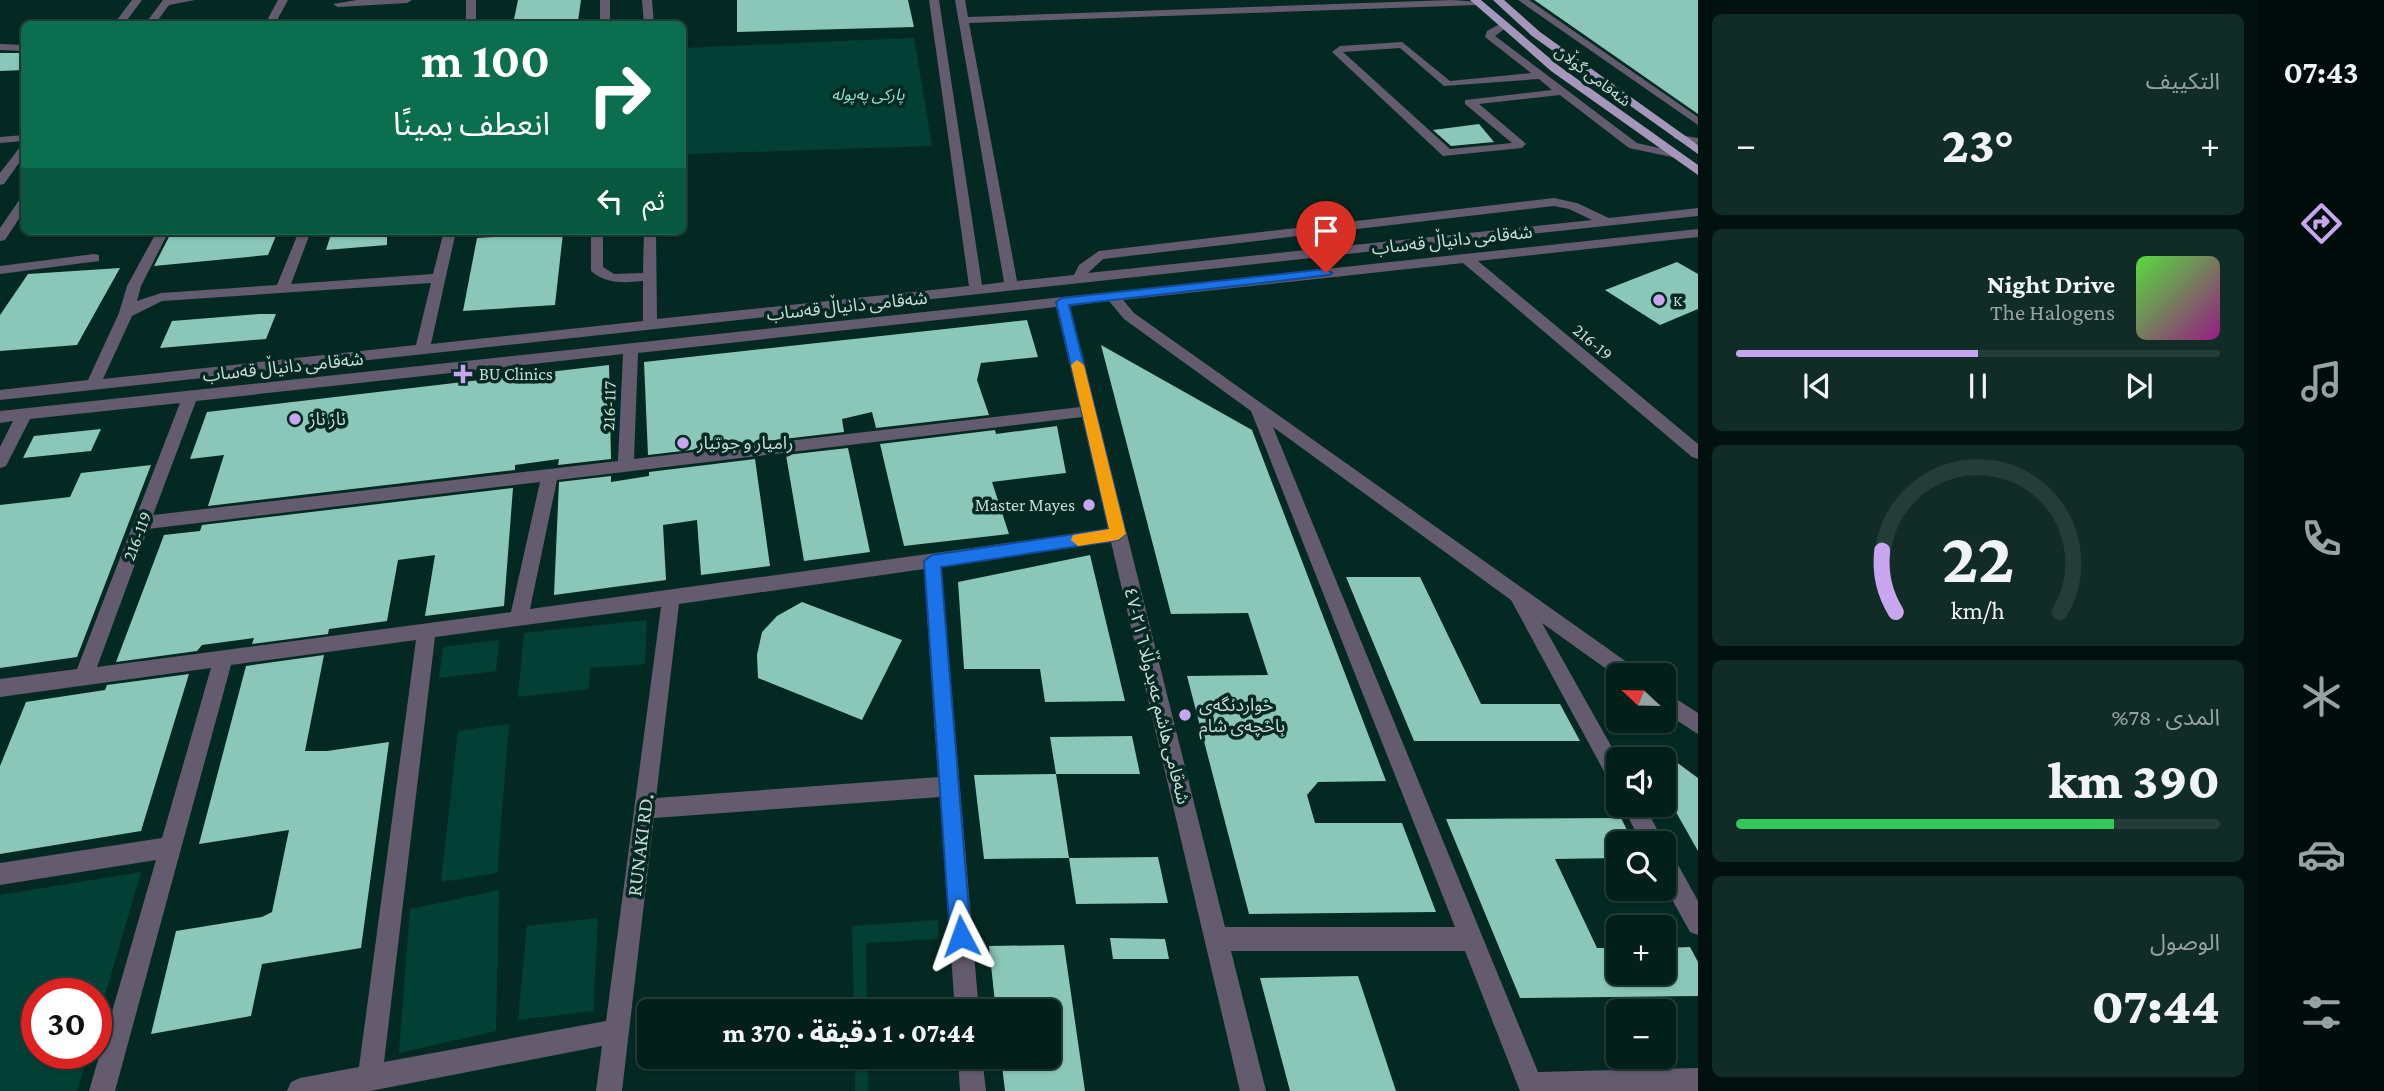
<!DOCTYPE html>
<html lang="ar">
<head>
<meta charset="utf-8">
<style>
	body { margin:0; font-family:"Crimson Pro","Noto Sans Arabic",serif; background:#112c27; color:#f1f3f6; direction:rtl; height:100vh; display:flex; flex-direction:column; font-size:26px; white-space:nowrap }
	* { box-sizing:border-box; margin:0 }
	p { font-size:23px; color:#97a2a2 }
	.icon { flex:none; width:38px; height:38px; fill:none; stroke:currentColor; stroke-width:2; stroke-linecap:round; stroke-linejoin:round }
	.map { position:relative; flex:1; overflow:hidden; direction:ltr }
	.drawer { display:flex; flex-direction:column; gap:14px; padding:14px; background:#02110e; width:560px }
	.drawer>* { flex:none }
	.guide { position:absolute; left:21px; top:21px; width:665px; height:214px; border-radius:10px; box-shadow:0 2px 5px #0004,0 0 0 2px #243d39; direction:rtl; background:#0b6e4f; color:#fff; overflow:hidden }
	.needle { width:46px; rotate:292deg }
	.controls { position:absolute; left:1606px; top:663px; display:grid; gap:14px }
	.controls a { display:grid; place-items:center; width:70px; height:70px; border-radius:10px; background:#031f1a; box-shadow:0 2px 5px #0004,0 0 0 2px #243d39; font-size:35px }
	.speed { position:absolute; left:21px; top:978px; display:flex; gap:14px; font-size:35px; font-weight:700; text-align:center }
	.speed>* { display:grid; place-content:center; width:91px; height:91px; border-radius:50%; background:#031f1a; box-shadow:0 2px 5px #0004,0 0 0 2px #243d39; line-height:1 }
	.speed .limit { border:10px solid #d22; background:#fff; color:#111 }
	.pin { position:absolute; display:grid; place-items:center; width:60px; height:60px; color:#fff; margin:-72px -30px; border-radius:50% 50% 50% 0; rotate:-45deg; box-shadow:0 0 7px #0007 }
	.pin .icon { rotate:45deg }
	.me { position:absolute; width:77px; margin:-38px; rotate:356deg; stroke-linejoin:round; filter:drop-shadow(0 0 5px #0008) }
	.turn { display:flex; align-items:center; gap:24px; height:147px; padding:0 21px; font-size:32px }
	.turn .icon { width:91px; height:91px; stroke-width:2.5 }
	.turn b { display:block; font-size:49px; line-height:60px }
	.then { display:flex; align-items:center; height:66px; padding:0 21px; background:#0003; gap:14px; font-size:26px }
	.big { font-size:52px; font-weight:800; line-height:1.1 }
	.drawer .widget { flex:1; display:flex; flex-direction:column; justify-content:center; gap:10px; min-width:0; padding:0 24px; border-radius:10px; background:#112c27 }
	.drawer .dial { align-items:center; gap:0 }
	.dial svg { height:182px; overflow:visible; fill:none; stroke:#243d39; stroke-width:7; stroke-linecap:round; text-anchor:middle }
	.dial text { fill:#f1f3f6; stroke:none }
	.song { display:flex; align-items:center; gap:21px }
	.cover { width:84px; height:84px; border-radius:10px; background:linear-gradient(135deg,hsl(110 70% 55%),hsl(310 70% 35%)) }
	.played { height:7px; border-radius:4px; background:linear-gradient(90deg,#c7a6ef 50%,#243d39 50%) }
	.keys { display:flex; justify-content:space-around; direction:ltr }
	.heat { display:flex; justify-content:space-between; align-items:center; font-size:38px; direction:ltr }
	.charge { height:10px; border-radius:5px; background:linear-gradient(90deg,#34c759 78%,#243d39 0) }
	.trip { position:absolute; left:637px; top:999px; width:424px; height:70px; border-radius:10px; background:#031f1a; box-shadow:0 2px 5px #0004,0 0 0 2px #243d39; font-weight:800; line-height:70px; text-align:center; direction:rtl }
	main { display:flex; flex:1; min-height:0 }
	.tabs { display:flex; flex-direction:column; width:126px; justify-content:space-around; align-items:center; background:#010c0a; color:#97a2a2 }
	.tabs .icon { width:49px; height:49px }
	.tabs .active { color:#c7a6ef }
	.tabs b { font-size:32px; color:#f1f3f6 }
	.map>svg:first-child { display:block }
	.green { fill:#024035 }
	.building { fill:#8ac7b8 }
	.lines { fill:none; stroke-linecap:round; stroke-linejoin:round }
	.minor { fill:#645c6e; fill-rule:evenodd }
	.major { fill:#a696bc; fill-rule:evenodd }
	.route { fill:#1a73e8; stroke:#114b97; stroke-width:2 }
	.slow { fill:#f59e0b }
	.poi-dot { fill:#c7a6ef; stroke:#042922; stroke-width:2.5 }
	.labels { text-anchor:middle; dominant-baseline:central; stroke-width:7; stroke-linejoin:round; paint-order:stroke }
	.far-street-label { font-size:16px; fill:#c8dbd5; stroke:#042922 }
	.far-park-label { font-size:16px; font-style:italic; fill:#86e5cf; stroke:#042922 }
	.far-poi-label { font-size:16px; fill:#c8dbd5; stroke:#042922; text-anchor:start }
	.street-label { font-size:18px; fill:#c8dbd5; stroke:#042922 }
	.poi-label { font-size:18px; fill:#c8dbd5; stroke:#042922; text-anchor:start }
	.near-street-label { font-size:21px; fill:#c8dbd5; stroke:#042922 }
</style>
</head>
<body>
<main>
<nav class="tabs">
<b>07:43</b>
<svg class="icon active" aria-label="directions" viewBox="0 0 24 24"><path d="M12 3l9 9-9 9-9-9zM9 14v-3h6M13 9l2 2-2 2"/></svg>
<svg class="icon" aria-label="music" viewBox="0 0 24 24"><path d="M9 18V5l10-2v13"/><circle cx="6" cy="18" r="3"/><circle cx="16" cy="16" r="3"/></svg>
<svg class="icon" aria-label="phone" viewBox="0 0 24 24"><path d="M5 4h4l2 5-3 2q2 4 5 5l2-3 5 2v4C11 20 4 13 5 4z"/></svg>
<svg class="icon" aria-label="climate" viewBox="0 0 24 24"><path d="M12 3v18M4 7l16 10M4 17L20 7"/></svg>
<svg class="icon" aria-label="car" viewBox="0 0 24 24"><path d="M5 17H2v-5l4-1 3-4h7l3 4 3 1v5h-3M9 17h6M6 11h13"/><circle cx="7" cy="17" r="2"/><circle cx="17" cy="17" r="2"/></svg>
<svg class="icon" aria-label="filters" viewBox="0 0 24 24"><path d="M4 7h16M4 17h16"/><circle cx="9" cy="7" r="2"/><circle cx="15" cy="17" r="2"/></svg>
</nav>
<section class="drawer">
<div class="widget"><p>التكييف</p>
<div class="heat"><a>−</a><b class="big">23°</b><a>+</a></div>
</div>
<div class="widget">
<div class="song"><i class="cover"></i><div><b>Night Drive</b><p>The Halogens</p></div></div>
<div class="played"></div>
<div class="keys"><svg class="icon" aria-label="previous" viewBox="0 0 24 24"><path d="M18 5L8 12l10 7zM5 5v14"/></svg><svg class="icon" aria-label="pause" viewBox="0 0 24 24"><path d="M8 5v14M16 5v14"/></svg><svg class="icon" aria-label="next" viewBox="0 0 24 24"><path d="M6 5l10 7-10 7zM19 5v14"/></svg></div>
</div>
<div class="widget dial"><svg viewBox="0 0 100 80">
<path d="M14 69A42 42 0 1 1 86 69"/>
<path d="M14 69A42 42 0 0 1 8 42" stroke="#c7a6ef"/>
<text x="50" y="56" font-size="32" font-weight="700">22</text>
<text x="50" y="72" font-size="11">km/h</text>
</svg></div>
<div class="widget"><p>المدى · 78%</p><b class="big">390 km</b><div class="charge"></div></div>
<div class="widget"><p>الوصول</p><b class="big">07:44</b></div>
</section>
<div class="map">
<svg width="1698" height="1091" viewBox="0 0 1698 1091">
	<rect width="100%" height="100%" fill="#042922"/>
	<g class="green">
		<path d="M914,38L932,146L683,154V48Z"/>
		<path d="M647,620L645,664L590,668L589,689L518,697L524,633Z"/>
		<path d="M499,640L496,671L439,678L443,647Z"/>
		<path d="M509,724L497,873L441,882L458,731Z"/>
		<path d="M141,872L96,1026V994H37V1054H88L77,1091H0V895Z"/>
		<path d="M499,890L496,1031L399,1053L410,909Z"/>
		<path d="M598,918L593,1011L518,1020L527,926Z"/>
		<path d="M938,920V939L866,943L867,1011H854L852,926Z"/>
		<rect x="855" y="1057" width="13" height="34"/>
	</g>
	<g class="building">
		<path d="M518,0H581L578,21L513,24Z"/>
		<path d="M737,0H908L914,27L737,32Z"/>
		<path d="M1534,0H1698V114L1540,4Z"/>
		<path d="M0,53H24V70L0,71Z"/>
		<path d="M1479,124L1494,142L1451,146L1433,130Z"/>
		<path d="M172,231H278L268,255L154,266Z"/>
		<path d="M332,231H387V245L326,250Z"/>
		<path d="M563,233L555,305L463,311L477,238Z"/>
		<path d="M1677,262L1698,274V309L1660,325L1605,290Z"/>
		<path d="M120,268L77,345L0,351V315L28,274Z"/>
		<path d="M259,314H276L266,339L160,348L172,321Z"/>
		<path d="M1027,320L1038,357L981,363L977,380L989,415L876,428L872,412L842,419L844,432L648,455L644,362Z"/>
		<path d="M1101,345L1252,430L1386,781L1318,782L1307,795L1315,823H1402L1436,912L1249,914L1187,676L1268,675L1248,613L1171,614Z"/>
		<path d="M609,365L611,459L558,465L559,459L515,465V470L208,506L224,455L190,459L207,412Z"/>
		<path d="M1057,426L1066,473L992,482L1009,534L904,546L880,444L995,430L996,434Z"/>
		<path d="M101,429L91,451L23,458L34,436Z"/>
		<path d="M848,448L870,552L804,561L786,455Z"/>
		<path d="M755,459L770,566L701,575L697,520L663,525L666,580L554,595L559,482L611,476V482L649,476V472Z"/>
		<path d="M151,465L77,657L0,668V505L70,497L81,473Z"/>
		<path d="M513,488L504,606L425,616L435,555L398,560L387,621L329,629L328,634L252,644L254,638L202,645L197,651L116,662L164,535L200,531L202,525Z"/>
		<path d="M1090,555L1125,701L1045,702L1040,669H964L958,582Z"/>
		<path d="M1346,577H1420L1481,704H1560L1580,741H1414Z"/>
		<path d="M802,602L902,640L862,720L758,678L757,655L762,632L777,616Z"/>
		<path d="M324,655L305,751H327L389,742L361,948L262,964L251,1016L151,1034L176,931L262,917L272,912L289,830L199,844L246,666Z"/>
		<path d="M189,674L141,831L0,854V766L26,702L105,690L107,685Z"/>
		<path d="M1132,736L1140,774H1056L1050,737Z"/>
		<path d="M1664,753L1698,778V851L1664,791Z"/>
		<path d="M1056,774L1069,858L984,859L974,775Z"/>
		<path d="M1621,818L1634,844H1619V858L1555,859L1597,948H1619V973H1664V948L1690,947L1698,962V996L1520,998L1446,819Z"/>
		<path d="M1158,857L1168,903L1076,904L1069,858Z"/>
		<path d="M1110,938L1165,939L1169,959H1113Z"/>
		<path d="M1064,945L1085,1091H1005L1001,1057H1048V1012H996L989,946Z"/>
		<path d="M1358,976L1396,1091H1290L1260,978Z"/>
	</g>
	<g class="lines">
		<g class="minor">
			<path d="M132,0H142L124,24H114Z"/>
			<path d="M163,0H195L169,5L155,24H145Z"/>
			<path d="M278,0H288L275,24H265Z"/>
			<path d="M357,0H412L407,3L338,7L333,4Z"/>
			<rect x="466" y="0" width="10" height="24"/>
			<rect x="600" y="0" width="10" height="24"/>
			<path d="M642,0H652L654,24H644Z"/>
			<path d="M929,0H939L982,285L1004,282L955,0H965L968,17L1451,0L1482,2L1477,5L969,23L1017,281L1074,275L1079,265L1099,251L1554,198L1577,203L1609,218L1698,208V216L0,400V390L88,380L119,313L127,286L157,231H169L141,286L137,301L161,293L277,285L299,231H311L291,284L433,274L444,231H456L431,344L643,321V281C625,283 606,284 591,271V231H603V267L614,274L643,273L644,231H656L657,319L969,286ZM1554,206L1569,209L1592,220L1088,273L1103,259ZM431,283L416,345L103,379L132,316L162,301Z"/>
			<path d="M1518,0H1529L1698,117V125Z"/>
			<path d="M1498,25L1507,27L1495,36L1637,143L1681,153V159L1629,148L1560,95L1479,104L1524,142L1526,144L1522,148L1443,156L1332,52L1340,46L1402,42L1450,81L1531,73L1485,37L1487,31ZM1400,48L1444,86L1539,79L1552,90L1465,100V104L1512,143L1450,149L1343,52Z"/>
			<path d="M0,44L24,45V51L0,50Z"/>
			<path d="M1674,134L1698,138V144L1674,138Z"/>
			<path d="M24,135V141L0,143V137Z"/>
			<path d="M24,145V156L4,184L0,185V173L20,147Z"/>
			<path d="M24,198V211L5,240L0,241V228L20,199Z"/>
			<path d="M1698,229V237L1478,261L1698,444V459L1692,457L1463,263L1123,300L1134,313L1638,670L1640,676H1619V678L1542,623L1619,760V789L1612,786L1511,600L1273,427L1538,1072L1698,1068V1091H1520L1465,951H1231L1266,1091H1240L1111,542L941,566L979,1012H955L940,797L654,818L622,1091H596L602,1046L370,1091H287L291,1082L300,1078L359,1067L416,640L231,665L115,1091H89L156,860L0,885V863L162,838L211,668L0,697V679L77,669L180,403L30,419L6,466L0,468V447L13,421L0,423V411ZM1109,301L1124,319L1251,411L1455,927H1225L1070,306ZM1056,307L1080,407L634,459L638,353ZM623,354L618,461L153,515L196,401ZM1082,417L1108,529L530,609L557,480ZM540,482L511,612L97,667L148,529ZM924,569L938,777L656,798L679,604ZM661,607L606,1021L384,1062L435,637Z"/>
			<path d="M94,254L99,255V261L0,274V266Z"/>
			<path d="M1664,691L1698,713V734L1664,712Z"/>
			<path d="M1622,805H1644L1665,844L1664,846L1642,844Z"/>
			<path d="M1664,851L1672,854L1698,901V935L1690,932L1664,885Z"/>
			<path d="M958,1057H982L986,1091H960Z"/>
		</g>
		<g class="major">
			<path d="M1470,0H1481L1559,66L1698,165V175L1551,71Z"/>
			<path d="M1493,0H1504L1540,32L1698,145V154L1532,36Z"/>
		</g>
	</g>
	<path class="route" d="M1326,269L1332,273L1330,275L1069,305L1126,534L1118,540L941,567L971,936L968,944L961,947L953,944L950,936L924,561L932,555L1109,529L1056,302L1062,298Z"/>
	<path class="slow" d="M1077,360L1084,365L1126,534L1118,540L1078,546L1071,540L1073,535L1109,529L1071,365Z"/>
	<g class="poi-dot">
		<circle cx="1659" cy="300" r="7"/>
		<path d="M459.5 363.5h7v7h7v7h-7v7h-7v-7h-7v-7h7z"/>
		<circle cx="295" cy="419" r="7"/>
		<circle cx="683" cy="443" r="7"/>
		<circle cx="1089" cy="505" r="7"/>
		<circle cx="1185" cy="715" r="7"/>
	</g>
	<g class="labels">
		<g class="far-street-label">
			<text transform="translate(1593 76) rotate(37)">شەقامی گوڵان</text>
		</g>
		<g class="far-park-label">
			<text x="868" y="94">پارکی پەپولە</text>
		</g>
		<g class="far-poi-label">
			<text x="1673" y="300">K</text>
		</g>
		<g class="street-label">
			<text transform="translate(1452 240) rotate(-6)">شەقامی دانیاڵ قەساب</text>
			<text transform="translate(847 306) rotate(-6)">شەقامی دانیاڵ قەساب</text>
			<text transform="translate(1593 342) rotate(40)">216-19</text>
			<text transform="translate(283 367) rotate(-6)">شەقامی دانیاڵ قەساب</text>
			<text transform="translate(609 406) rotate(-88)">216-117</text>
			<text transform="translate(137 536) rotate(-69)">216-119</text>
			<text transform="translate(1157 696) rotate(76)">شەقامی هاشم عەبدوڵڵا ٢١٦-٤٧</text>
		</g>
		<g class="poi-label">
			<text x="479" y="374">BU Clinics</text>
			<text x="309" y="419">ناز ناز</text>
			<text x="697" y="443">رامیار و جوتیار</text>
			<text x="1075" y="505" text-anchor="end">Master Mayes</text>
			<text x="1199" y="705">خواردنگەی<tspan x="1199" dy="21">باخچەی شام</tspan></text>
		</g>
		<g class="near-street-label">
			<text transform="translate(640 845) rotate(-83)">RUNAKI RD.</text>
		</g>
	</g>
</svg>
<div class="controls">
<a><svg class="needle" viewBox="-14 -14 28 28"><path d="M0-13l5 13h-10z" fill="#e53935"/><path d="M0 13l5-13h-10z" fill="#97a2a2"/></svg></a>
<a><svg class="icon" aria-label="sound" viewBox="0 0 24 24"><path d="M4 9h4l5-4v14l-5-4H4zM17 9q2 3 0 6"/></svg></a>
<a><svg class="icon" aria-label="search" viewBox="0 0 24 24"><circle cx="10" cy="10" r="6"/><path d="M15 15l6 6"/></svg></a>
<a>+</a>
<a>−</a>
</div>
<div class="speed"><div class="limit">30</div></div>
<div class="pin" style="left:1326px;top:273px;background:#d93025"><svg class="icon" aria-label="arrive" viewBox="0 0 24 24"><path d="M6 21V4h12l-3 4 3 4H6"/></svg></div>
<svg class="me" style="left:961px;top:936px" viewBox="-20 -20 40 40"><path d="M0-17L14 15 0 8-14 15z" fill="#1a73e8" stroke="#fff" stroke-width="4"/></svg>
<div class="trip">07:44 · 1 دقيقة · 370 m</div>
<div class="guide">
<div class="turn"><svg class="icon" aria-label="right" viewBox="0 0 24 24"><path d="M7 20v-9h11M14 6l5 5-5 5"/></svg><div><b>100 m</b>انعطف يمينًا</div></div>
<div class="then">ثم<svg class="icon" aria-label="left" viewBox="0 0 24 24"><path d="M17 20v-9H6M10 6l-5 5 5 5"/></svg></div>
</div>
</div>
</main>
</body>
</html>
